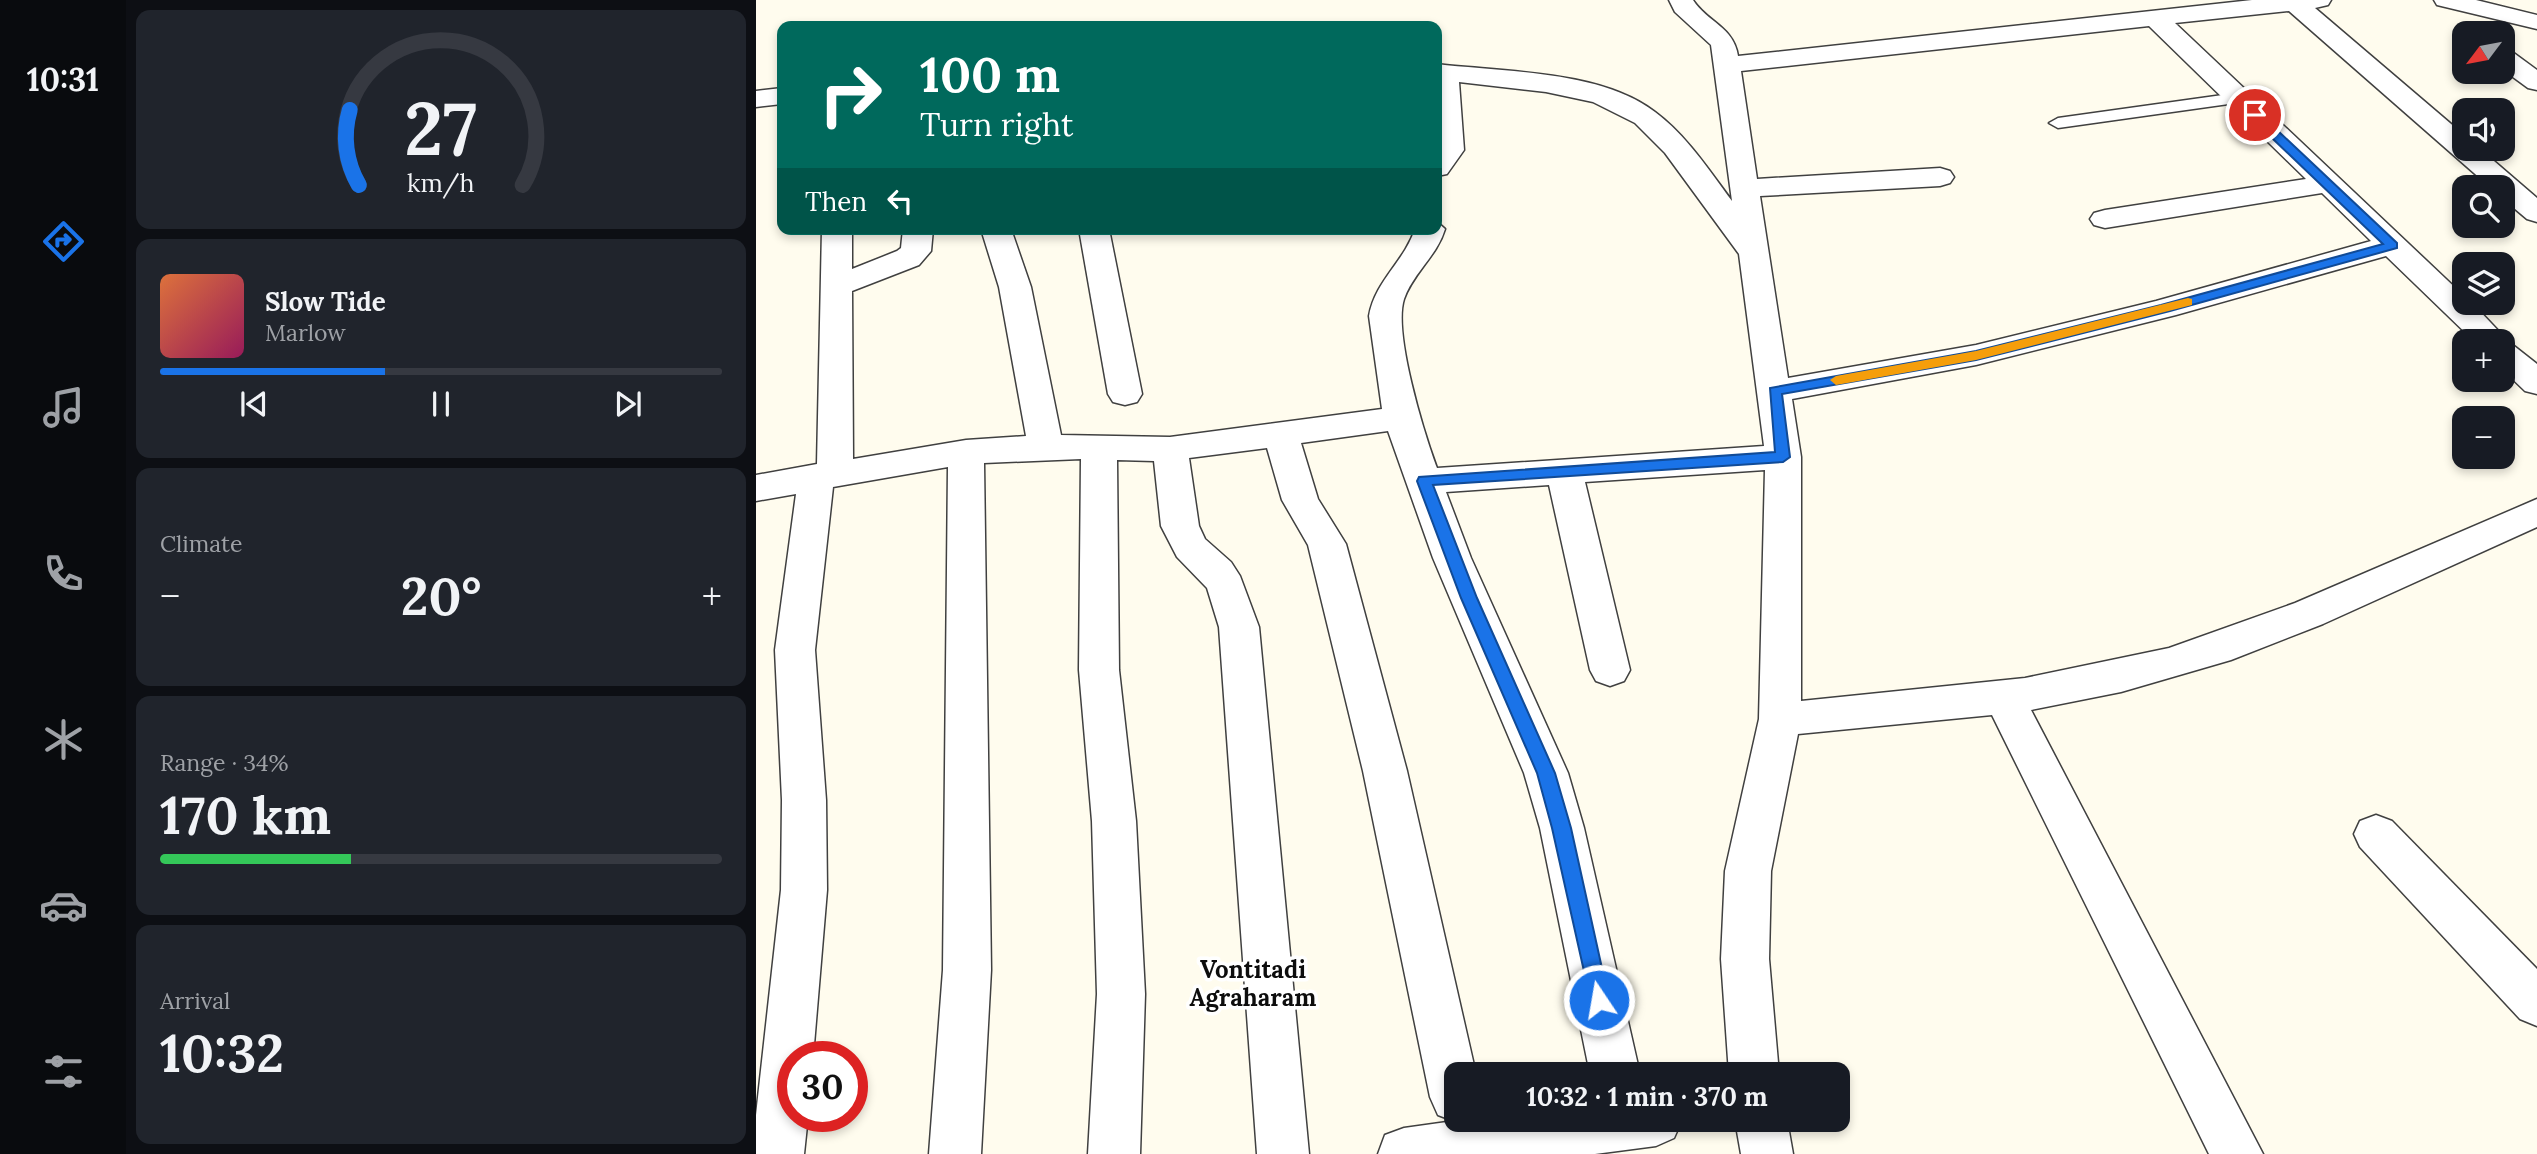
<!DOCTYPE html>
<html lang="en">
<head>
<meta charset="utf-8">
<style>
	body { margin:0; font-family:Lora,serif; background:#20242c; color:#f1f3f6; height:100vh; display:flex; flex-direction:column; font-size:26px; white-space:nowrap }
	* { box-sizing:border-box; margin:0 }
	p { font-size:23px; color:#9ea1a6 }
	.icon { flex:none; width:38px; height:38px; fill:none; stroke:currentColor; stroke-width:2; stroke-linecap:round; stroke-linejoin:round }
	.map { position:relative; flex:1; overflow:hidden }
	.side { display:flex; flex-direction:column; gap:10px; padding:10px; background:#0d0f14; width:630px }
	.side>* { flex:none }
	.hud { position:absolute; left:21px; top:21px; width:665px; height:214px; border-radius:14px; box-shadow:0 4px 10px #0003; background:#00695c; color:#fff; overflow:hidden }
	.needle { width:46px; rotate:238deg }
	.tools { position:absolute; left:1696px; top:21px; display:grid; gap:14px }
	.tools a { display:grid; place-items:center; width:63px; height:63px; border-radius:14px; background:#171b24; box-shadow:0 4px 10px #0003; font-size:35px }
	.speed { position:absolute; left:21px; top:1041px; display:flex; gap:14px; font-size:35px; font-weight:700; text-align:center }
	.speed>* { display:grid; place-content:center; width:91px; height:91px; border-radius:50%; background:#171b24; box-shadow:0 4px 10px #0003; line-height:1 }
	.speed .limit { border:10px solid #d22; background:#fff; color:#111 }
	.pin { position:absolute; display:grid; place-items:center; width:60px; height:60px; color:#fff; margin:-30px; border:4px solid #fff; border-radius:50%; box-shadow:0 2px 7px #0007 }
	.me { position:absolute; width:77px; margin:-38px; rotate:348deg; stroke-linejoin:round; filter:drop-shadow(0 0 5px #0008) }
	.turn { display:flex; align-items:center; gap:24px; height:147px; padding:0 28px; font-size:32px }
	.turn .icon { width:91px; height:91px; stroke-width:2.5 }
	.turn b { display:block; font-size:49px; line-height:60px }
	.then { display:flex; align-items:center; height:66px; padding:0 28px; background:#0003; gap:14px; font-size:26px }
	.big { font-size:52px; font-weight:700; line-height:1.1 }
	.side .widget { flex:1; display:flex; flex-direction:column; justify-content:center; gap:10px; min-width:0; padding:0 24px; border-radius:14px; background:#20242c }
	.side .dial { align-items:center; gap:0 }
	.dial svg { height:182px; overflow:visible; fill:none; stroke:#363941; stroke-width:7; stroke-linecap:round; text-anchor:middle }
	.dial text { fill:#f1f3f6; stroke:none }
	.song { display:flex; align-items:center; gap:21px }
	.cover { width:84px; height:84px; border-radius:10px; background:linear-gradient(135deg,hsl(20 70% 55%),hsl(330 70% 35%)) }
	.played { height:7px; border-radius:4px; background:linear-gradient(90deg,#1a73e8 40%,#363941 40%) }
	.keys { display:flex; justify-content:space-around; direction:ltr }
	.heat { display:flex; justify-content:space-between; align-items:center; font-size:38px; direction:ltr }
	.charge { height:10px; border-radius:5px; background:linear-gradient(90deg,#34c759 34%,#363941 0) }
	.trip { position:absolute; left:688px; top:1062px; width:406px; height:70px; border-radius:14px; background:#171b24; box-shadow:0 4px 10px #0003; font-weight:700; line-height:70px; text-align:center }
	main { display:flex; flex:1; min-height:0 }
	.dock { display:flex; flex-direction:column; width:126px; justify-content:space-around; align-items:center; background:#090b0e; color:#9ea1a6 }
	.dock .icon { width:49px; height:49px }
	.dock .on { color:#1a73e8 }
	.dock b { font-size:32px; color:#f1f3f6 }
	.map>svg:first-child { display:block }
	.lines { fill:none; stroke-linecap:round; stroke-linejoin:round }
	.service-casing { stroke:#404040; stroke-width:3 }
	.minor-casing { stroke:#404040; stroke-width:3 }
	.service { fill:#fff; fill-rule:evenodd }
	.minor { fill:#fff; fill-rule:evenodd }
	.route { fill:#1a73e8; stroke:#114b97; stroke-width:2 }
	.slow { fill:#f59e0b }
	.labels { text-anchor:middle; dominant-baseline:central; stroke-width:7; stroke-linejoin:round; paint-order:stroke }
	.near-quarter-label { font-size:24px; font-weight:bold; fill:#0d0d0d; stroke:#fff }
</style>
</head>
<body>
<main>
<nav class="dock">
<b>10:31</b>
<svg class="icon on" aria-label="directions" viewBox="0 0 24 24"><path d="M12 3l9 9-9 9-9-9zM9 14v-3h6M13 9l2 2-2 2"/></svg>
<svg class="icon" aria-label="music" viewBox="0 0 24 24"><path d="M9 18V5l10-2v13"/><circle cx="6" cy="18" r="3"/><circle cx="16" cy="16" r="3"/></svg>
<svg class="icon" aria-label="phone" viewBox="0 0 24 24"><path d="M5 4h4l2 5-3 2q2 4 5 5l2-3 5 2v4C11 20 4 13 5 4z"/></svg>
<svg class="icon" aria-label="climate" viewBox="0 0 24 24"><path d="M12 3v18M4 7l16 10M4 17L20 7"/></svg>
<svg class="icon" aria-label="car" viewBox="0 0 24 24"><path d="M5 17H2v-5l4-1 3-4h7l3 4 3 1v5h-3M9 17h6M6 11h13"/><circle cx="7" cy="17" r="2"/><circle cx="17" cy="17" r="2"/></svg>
<svg class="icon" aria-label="filters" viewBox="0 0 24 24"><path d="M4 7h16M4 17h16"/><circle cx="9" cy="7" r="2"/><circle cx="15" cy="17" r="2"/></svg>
</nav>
<section class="side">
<div class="widget dial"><svg viewBox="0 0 100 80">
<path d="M14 69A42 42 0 1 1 86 69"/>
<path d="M14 69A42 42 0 0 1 10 36" stroke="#1a73e8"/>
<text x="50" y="56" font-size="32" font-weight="700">27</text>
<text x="50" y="72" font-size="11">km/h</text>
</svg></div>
<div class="widget">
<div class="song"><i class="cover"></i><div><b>Slow Tide</b><p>Marlow</p></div></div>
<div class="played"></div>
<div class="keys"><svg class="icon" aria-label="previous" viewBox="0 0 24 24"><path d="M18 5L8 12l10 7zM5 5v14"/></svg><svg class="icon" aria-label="pause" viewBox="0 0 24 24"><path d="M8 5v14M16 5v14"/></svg><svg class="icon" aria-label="next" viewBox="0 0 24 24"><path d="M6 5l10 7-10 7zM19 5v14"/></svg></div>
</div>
<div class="widget"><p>Climate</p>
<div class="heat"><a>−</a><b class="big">20°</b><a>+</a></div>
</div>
<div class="widget"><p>Range · 34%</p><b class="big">170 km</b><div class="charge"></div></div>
<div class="widget"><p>Arrival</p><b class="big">10:32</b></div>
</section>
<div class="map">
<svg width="1781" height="1154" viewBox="0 0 1781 1154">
	<rect width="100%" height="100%" fill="#fffcee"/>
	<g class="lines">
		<g class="service-casing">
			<path id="service" d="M1481,93L1490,98L1487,102L1302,128L1293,123L1302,118Z"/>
		</g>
		<g class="minor-casing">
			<g id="minor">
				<path d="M913,0H937C951,22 978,27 982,56L1496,0H1575L1572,5L1559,8L1708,135V149H1724L1781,198V222L1771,219L1746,198V187H1734L1533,11L1419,23L1708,296V303H1716L1753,342L1781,364V394L1769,391L1746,369V341H1718L1630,256L1420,315L1220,365L1036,399L1045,457V701L1269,678L1413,648L1539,603L1781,499V527L1567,624L1475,660L1365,692L1275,710L1507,1154H1453L1236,715L1042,734L1015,871L1013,959L1023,1074H973L965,959L969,871L1003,719L1009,470L829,482L874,670L868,681L854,686L840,681L834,670L793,485L690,492L715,558L812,773L828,828L884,1074H834L784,828L768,773L677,558L632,431L545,443L562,499L590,544L651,771L720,1074H700V1120H926L918,1138L900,1146L839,1154H622L629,1135L648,1128L698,1121L682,1115L674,1097L607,771L552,545L526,500L511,448L433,458L443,526L449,539L475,562L484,576L503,627L553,1154H501L463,627L451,588L421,557L405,526L398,461L361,460L363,670L380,821L389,994L384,1154H332L341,994L336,821L323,670L325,459L228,463L235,970L225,1154H173L187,970L192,467L77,487L59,650L70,800L71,890L57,1057H37V1116H52L48,1154H0V1115L25,890L26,800L19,650L40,494L0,501V475L61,464L66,229H96V269L141,251L145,248L147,229H177L175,251L163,265L96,291L97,459L210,440L270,436L243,287L225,229H255L275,287L305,435L414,437L626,409L613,316C619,281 648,262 659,229H681V222L689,229C681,256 657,273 648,299C637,333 668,433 681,468L1008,446L983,254L909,153L879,123L837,102L790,92L703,82L708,150L691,174L681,176V64C746,72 845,70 899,112C930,135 953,170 976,201L955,45L919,12ZM1393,26L1550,179L1349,210L1338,213L1334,219L1338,225L1349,228L1566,193L1615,241L1400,301L1220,345L1032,378L1004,196L1184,186L1194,183L1198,177L1194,171L1184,168L1001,179L985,71Z"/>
				<path d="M1678,0H1720L1781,15V29L1681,5Z"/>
				<path d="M1746,48L1755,51L1781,70V90L1772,88L1746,69Z"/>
				<path d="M26,88V104L0,107V91Z"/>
				<path d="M323,229H353L386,394L381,402L369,405L357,402L352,394Z"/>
				<path d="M1620,815L1636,821L1781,969V1026L1764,1019L1604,847L1598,834L1604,821Z"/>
				<path d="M979,1120H1031L1037,1154H985Z"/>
			</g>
		</g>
		<use href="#service" class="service"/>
		<use href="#minor" class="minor"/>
	</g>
	<path class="route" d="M1495,113H1503L1641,243V248L1414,311L1220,360L1026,394L1034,457L1027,462L677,485L721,598L799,773L815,828L853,1000L850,1007L843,1010L836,1007L796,828L781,773L705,598L661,481L663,477L1019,452L1014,388L1220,351L1405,305L1627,244L1495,118Z"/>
	<path class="slow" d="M1432,298L1436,299V305L1220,360L1080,385L1074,380L1080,376L1220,351Z"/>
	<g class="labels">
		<g class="near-quarter-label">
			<text x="497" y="969">Vontitadi<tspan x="497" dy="28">Agraharam</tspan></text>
		</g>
	</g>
</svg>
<div class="tools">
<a><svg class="needle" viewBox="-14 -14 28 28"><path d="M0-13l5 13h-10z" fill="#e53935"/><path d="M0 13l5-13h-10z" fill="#9ea1a6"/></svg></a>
<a><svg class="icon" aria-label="sound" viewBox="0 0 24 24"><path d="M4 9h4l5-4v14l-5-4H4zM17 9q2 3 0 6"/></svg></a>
<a><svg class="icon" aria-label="search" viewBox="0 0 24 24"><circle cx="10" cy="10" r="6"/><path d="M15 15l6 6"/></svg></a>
<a><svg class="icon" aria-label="layers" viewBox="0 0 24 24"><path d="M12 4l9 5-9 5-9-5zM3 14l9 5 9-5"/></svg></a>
<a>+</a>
<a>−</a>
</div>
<div class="speed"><div class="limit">30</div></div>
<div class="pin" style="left:1499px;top:115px;background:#d93025"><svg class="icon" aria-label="arrive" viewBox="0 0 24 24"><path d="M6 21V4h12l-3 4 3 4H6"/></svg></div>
<svg class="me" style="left:843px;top:1000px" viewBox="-20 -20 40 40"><circle r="17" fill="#1a73e8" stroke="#fff" stroke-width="3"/><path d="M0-11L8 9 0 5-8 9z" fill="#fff"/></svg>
<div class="trip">10:32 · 1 min · 370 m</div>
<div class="hud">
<div class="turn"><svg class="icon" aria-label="right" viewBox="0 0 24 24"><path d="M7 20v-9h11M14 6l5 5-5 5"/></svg><div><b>100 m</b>Turn right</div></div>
<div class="then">Then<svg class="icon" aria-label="left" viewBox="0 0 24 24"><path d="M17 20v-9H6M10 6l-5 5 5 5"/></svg></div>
</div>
</div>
</main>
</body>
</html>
